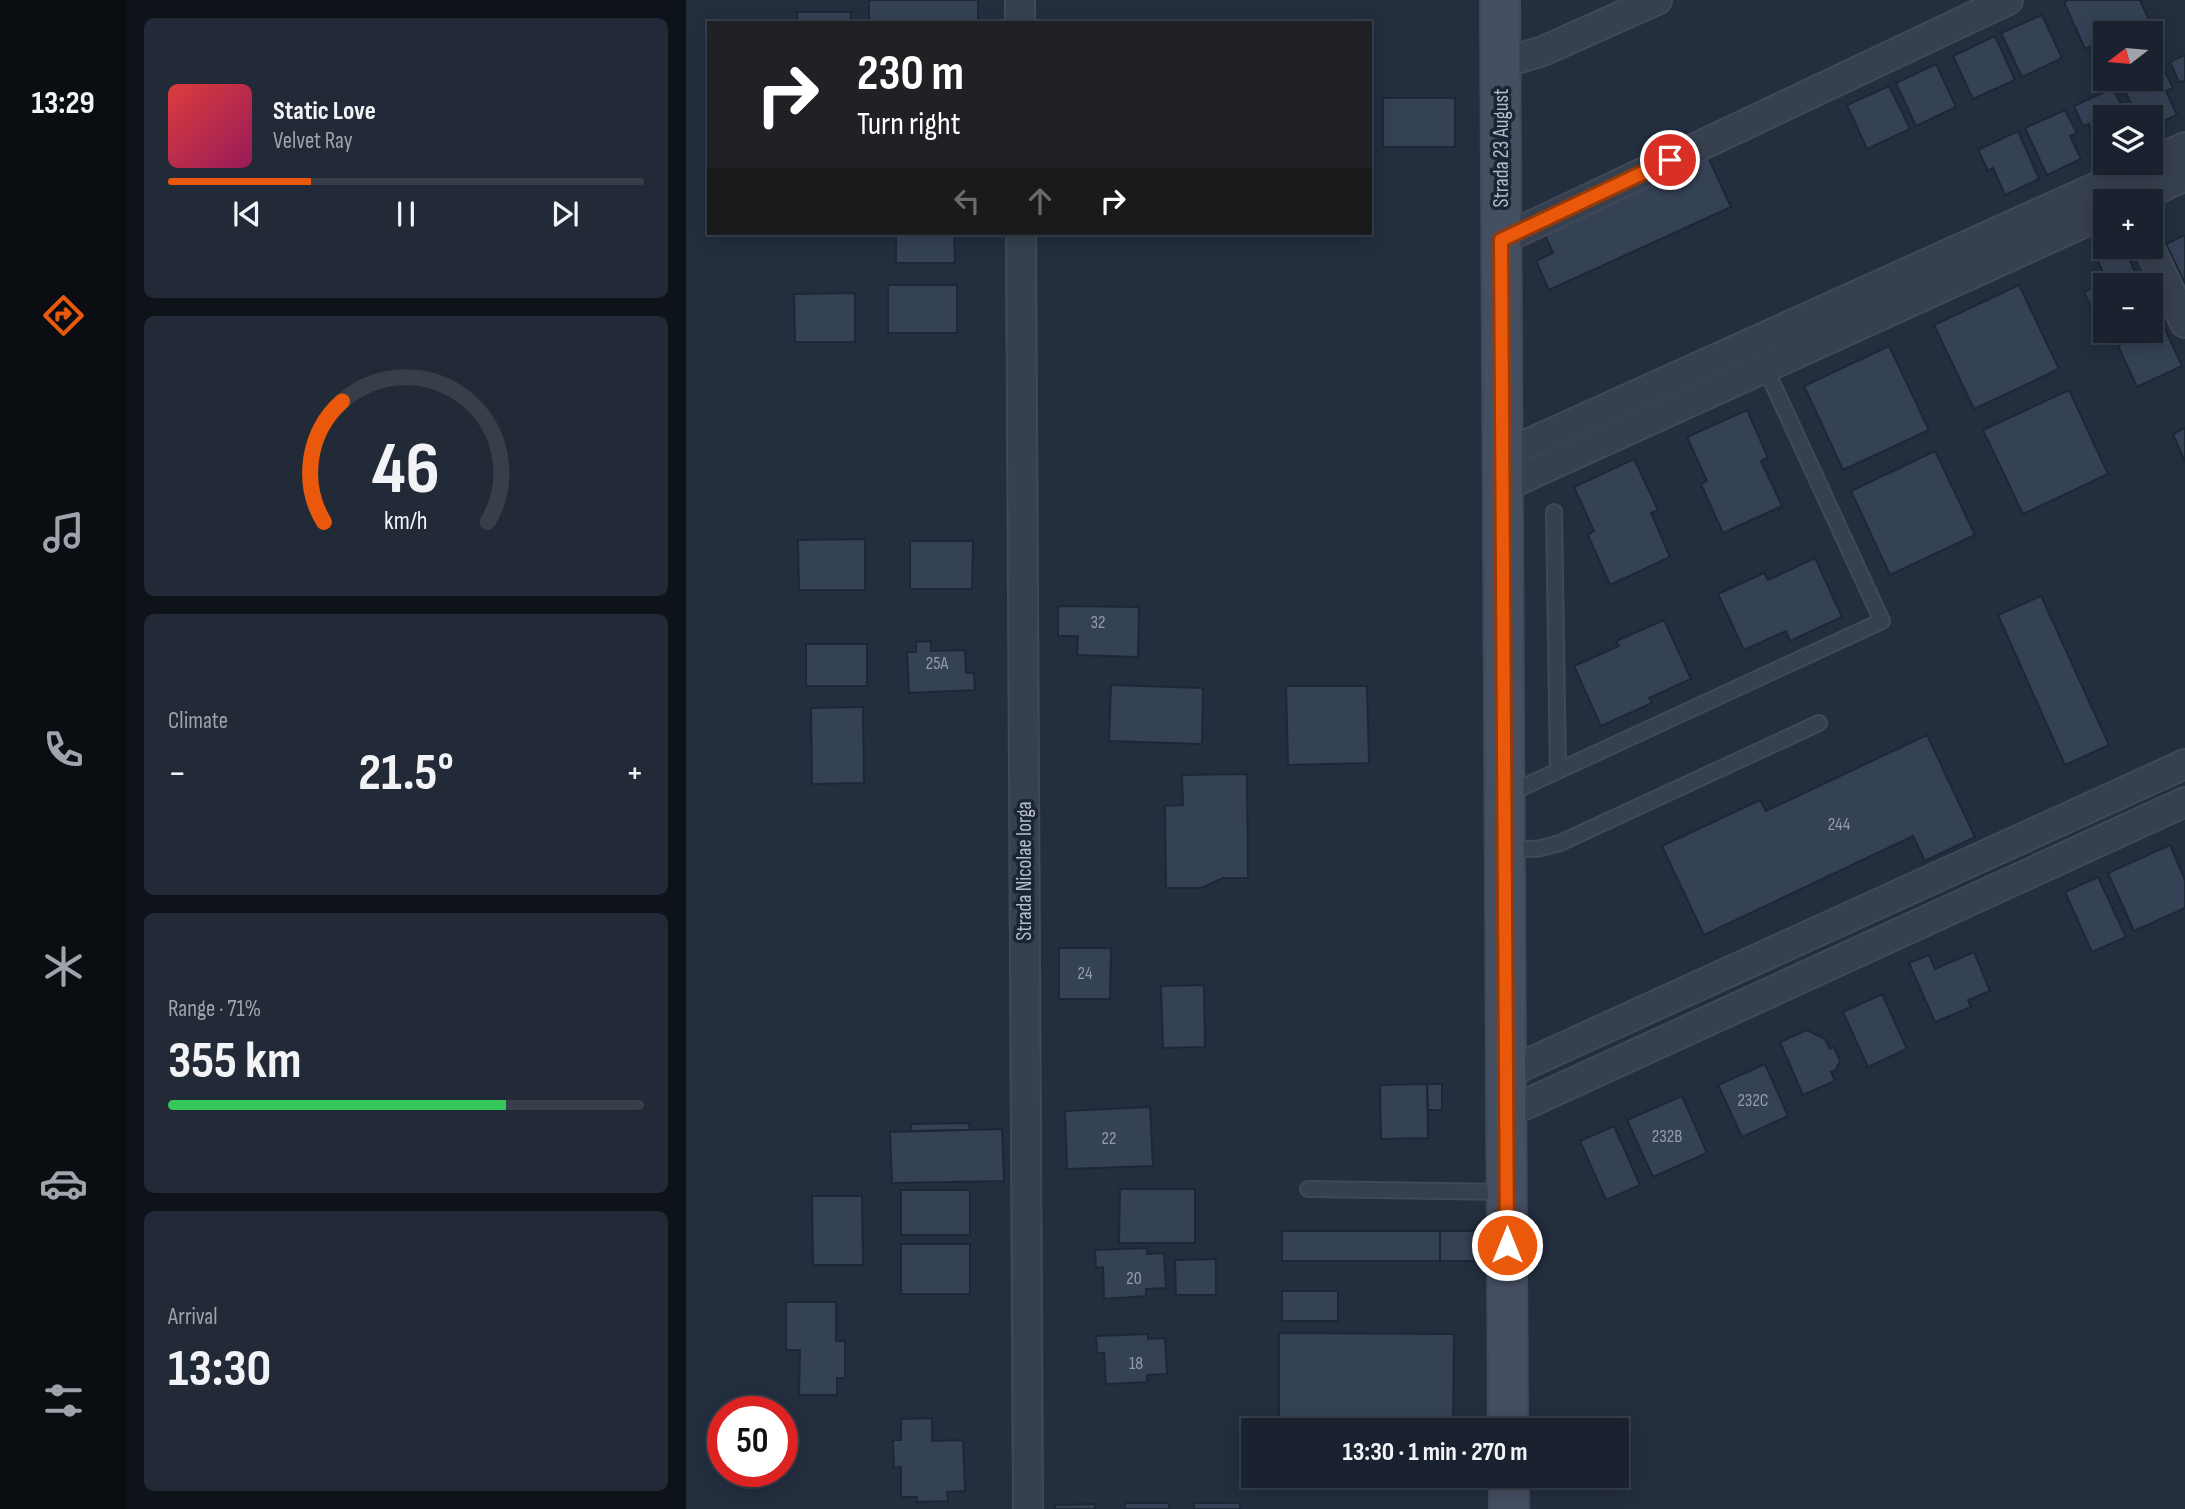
<!DOCTYPE html>
<html lang="en">
<head>
<meta charset="utf-8">
<style>
	body { margin:0; font-family:"Sofia Sans Condensed",sans-serif; background:#232a37; color:#f1f3f6; height:100vh; display:flex; flex-direction:column; font-size:26px; white-space:nowrap }
	* { box-sizing:border-box; margin:0 }
	p { font-size:23px; color:#9fa4aa }
	.icon { flex:none; width:38px; height:38px; fill:none; stroke:currentColor; stroke-width:2; stroke-linecap:round; stroke-linejoin:round }
	.map { position:relative; flex:1; overflow:hidden }
	.sheet { display:flex; flex-direction:column; gap:18px; padding:18px; background:#0e131a; width:560px }
	.sheet>* { flex:none }
	.guide { position:absolute; left:21px; top:21px; width:665px; height:214px; border-radius:0px; box-shadow:0 4px 18px #0003,0 0 0 2px #383f4b; background:#202124; color:#fff; overflow:hidden }
	.needle { width:46px; rotate:254deg }
	.fabs { position:absolute; left:1407px; top:21px; display:grid; gap:14px }
	.fabs a { display:grid; place-items:center; width:70px; height:70px; border-radius:0px; background:#1a222f; box-shadow:0 4px 18px #0003,0 0 0 2px #383f4b; font-size:35px }
	.speed { position:absolute; left:21px; top:1396px; display:flex; gap:14px; font-size:35px; font-weight:700; text-align:center }
	.speed>* { display:grid; place-content:center; width:91px; height:91px; border-radius:50%; background:#1a222f; box-shadow:0 4px 18px #0003,0 0 0 2px #383f4b; line-height:1 }
	.speed .limit { border:10px solid #d22; background:#fff; color:#111 }
	.pin { position:absolute; display:grid; place-items:center; width:60px; height:60px; color:#fff; margin:-30px; border:4px solid #fff; border-radius:50%; box-shadow:0 2px 7px #0007 }
	.me { position:absolute; width:77px; margin:-38px; rotate:0deg; stroke-linejoin:round; filter:drop-shadow(0 0 5px #0008) }
	.turn { display:flex; align-items:center; gap:24px; height:147px; padding:0 35px; font-size:32px }
	.turn .icon { width:91px; height:91px; stroke-width:2.5 }
	.turn b { display:block; font-size:49px; line-height:60px }
	.lanes { display:flex; align-items:center; height:66px; padding:0 35px; background:#0003; justify-content:center; gap:35px; direction:ltr }
	.lanes .off { opacity:.35 }
	.big { font-size:52px; font-weight:700; line-height:1.1 }
	.sheet .card { flex:1; display:flex; flex-direction:column; justify-content:center; gap:10px; min-width:0; padding:0 24px; border-radius:10px; background:#232a37 }
	.sheet .dial { align-items:center; gap:0 }
	.dial svg { height:182px; overflow:visible; fill:none; stroke:#383f4b; stroke-width:7; stroke-linecap:round; text-anchor:middle }
	.dial text { fill:#f1f3f6; stroke:none }
	.song { display:flex; align-items:center; gap:21px }
	.cover { width:84px; height:84px; border-radius:10px; background:linear-gradient(135deg,hsl(0 70% 55%),hsl(330 70% 35%)) }
	.played { height:7px; border-radius:4px; background:linear-gradient(90deg,#ea580c 30%,#383f4b 30%) }
	.keys { display:flex; justify-content:space-around; direction:ltr }
	.heat { display:flex; justify-content:space-between; align-items:center; font-size:38px; direction:ltr }
	.charge { height:10px; border-radius:5px; background:linear-gradient(90deg,#34c759 71%,#383f4b 0) }
	.trip { position:absolute; left:555px; top:1418px; width:388px; height:70px; border-radius:0px; background:#1a222f; box-shadow:0 4px 18px #0003,0 0 0 2px #383f4b; font-weight:700; line-height:70px; text-align:center }
	main { display:flex; flex:1; min-height:0 }
	.dock { display:flex; flex-direction:column; width:126px; justify-content:space-around; align-items:center; background:#0a0e13; color:#9fa4aa }
	.dock .icon { width:49px; height:49px }
	.dock .selected { color:#ea580c }
	.dock b { font-size:32px; color:#f1f3f6 }
	.map>svg:first-child { display:block }
	.building { fill:#354255; stroke:#1e2736; stroke-width:2 }
	.lines { fill:none; stroke-linecap:round; stroke-linejoin:round }
	.lane-casing { stroke:#414958; stroke-width:18 }
	.street-casing { stroke:#414958; stroke-width:32 }
	.secondary-casing { stroke:#414958; stroke-width:42 }
	.lane { stroke:#37404f; stroke-width:14 }
	.street { stroke:#37404f; stroke-width:28 }
	.secondary { stroke:#454f62; stroke-width:38 }
	.route-casing { stroke:#983908; stroke-width:18 }
	.route { stroke:#ea580c; stroke-width:12 }
	.labels { text-anchor:middle; dominant-baseline:central; stroke-width:7; stroke-linejoin:round; paint-order:stroke }
	.number-label { font-size:18px; fill:#929bab }
	.street-label { font-size:21px; fill:#b4bbca; stroke:#1c2534 }
</style>
</head>
<body>
<main>
<nav class="dock">
<b>13:29</b>
<svg class="icon selected" aria-label="directions" viewBox="0 0 24 24"><path d="M12 3l9 9-9 9-9-9zM9 14v-3h6M13 9l2 2-2 2"/></svg>
<svg class="icon" aria-label="music" viewBox="0 0 24 24"><path d="M9 18V5l10-2v13"/><circle cx="6" cy="18" r="3"/><circle cx="16" cy="16" r="3"/></svg>
<svg class="icon" aria-label="phone" viewBox="0 0 24 24"><path d="M5 4h4l2 5-3 2q2 4 5 5l2-3 5 2v4C11 20 4 13 5 4z"/></svg>
<svg class="icon" aria-label="climate" viewBox="0 0 24 24"><path d="M12 3v18M4 7l16 10M4 17L20 7"/></svg>
<svg class="icon" aria-label="car" viewBox="0 0 24 24"><path d="M5 17H2v-5l4-1 3-4h7l3 4 3 1v5h-3M9 17h6M6 11h13"/><circle cx="7" cy="17" r="2"/><circle cx="17" cy="17" r="2"/></svg>
<svg class="icon" aria-label="filters" viewBox="0 0 24 24"><path d="M4 7h16M4 17h16"/><circle cx="9" cy="7" r="2"/><circle cx="15" cy="17" r="2"/></svg>
</nav>
<section class="sheet">
<div class="card">
<div class="song"><i class="cover"></i><div><b>Static Love</b><p>Velvet Ray</p></div></div>
<div class="played"></div>
<div class="keys"><svg class="icon" aria-label="previous" viewBox="0 0 24 24"><path d="M18 5L8 12l10 7zM5 5v14"/></svg><svg class="icon" aria-label="pause" viewBox="0 0 24 24"><path d="M8 5v14M16 5v14"/></svg><svg class="icon" aria-label="next" viewBox="0 0 24 24"><path d="M6 5l10 7-10 7zM19 5v14"/></svg></div>
</div>
<div class="card dial"><svg viewBox="0 0 100 80">
<path d="M14 69A42 42 0 1 1 86 69"/>
<path d="M14 69A42 42 0 0 1 22 16" stroke="#ea580c"/>
<text x="50" y="56" font-size="32" font-weight="700">46</text>
<text x="50" y="72" font-size="11">km/h</text>
</svg></div>
<div class="card"><p>Climate</p>
<div class="heat"><a>−</a><b class="big">21.5°</b><a>+</a></div>
</div>
<div class="card"><p>Range · 71%</p><b class="big">355 km</b><div class="charge"></div></div>
<div class="card"><p>Arrival</p><b class="big">13:30</b></div>
</section>
<div class="map">
<svg width="1499" height="1509" viewBox="0 0 1499 1509">
	<rect width="100%" height="100%" fill="#232e3f"/>
	<g class="building">
		<rect x="183" y="0" width="109" height="23"/>
		<path d="M1382,0H1454L1463,20L1434,33H1419V40L1399,49L1378,2Z"/>
		<rect x="111" y="12" width="54" height="11"/>
		<path d="M1356,15L1376,58L1336,77L1315,33Z"/>
		<path d="M1309,36L1329,80L1287,99L1267,56Z"/>
		<path d="M1499,55V81L1493,82L1484,62Z"/>
		<path d="M1250,64L1270,107L1230,126L1210,83Z"/>
		<path d="M1476,65L1487,88L1480,91L1491,115L1465,127V117H1452L1435,84L1447,79H1465V71Z"/>
		<path d="M1203,86L1224,129L1181,149L1161,105Z"/>
		<path d="M1427,88L1441,117H1419V148L1416,150L1403,124L1397,126L1388,106Z"/>
		<rect x="697" y="98" width="72" height="49"/>
		<path d="M1379,110L1391,133L1384,136L1395,159L1361,175L1339,128Z"/>
		<path d="M1332,131L1353,179L1319,195L1307,168L1302,171L1292,150Z"/>
		<path d="M1022,157L1045,207L863,290L850,261L867,253L858,233Z"/>
		<path d="M210,233H268L269,263H210Z"/>
		<path d="M1499,235V283L1480,244Z"/>
		<path d="M1438,247L1455,285H1419V325L1414,327L1398,292L1421,281L1411,259Z"/>
		<rect x="202" y="285" width="69" height="48"/>
		<path d="M1333,285L1373,369L1288,409L1248,325Z"/>
		<path d="M169,293V342H109L108,294Z"/>
		<path d="M1477,325L1496,366L1451,387L1432,346Z"/>
		<path d="M1203,346L1243,430L1157,470L1118,386Z"/>
		<path d="M1383,390L1422,474L1337,514L1297,430Z"/>
		<path d="M1061,410L1082,458L1075,461L1096,506L1037,533L1015,484L1021,481L1001,437Z"/>
		<path d="M1499,428V462L1487,434Z"/>
		<path d="M1249,451L1289,535L1204,575L1165,491Z"/>
		<path d="M948,459L972,510L965,513L984,557L924,585L902,535L908,531L888,487Z"/>
		<path d="M179,539V590H113L112,540Z"/>
		<path d="M224,541H287L286,589H224Z"/>
		<path d="M1129,558L1156,617L1104,641L1100,631L1058,650L1032,594L1078,573L1082,580Z"/>
		<path d="M1355,596L1423,745L1379,765L1312,615Z"/>
		<path d="M372,606L453,607L452,657L391,655L392,636H372Z"/>
		<path d="M978,620L1005,679L963,698L966,703L915,726L888,666L933,646L930,641Z"/>
		<path d="M245,641V651L279,650L280,673H288L289,690L223,693L221,652H230V642Z"/>
		<rect x="120" y="644" width="61" height="42"/>
		<path d="M425,685L517,688L516,744L423,741Z"/>
		<path d="M600,686H681L683,763L602,765Z"/>
		<path d="M177,707L178,783L126,784L125,708Z"/>
		<path d="M1241,735L1289,837L1239,861L1227,836L1018,935L976,846L1074,800L1080,811Z"/>
		<path d="M561,774L562,878H537L515,888H480L479,806L497,805L496,775Z"/>
		<path d="M1484,845L1499,880V908L1448,931L1422,873Z"/>
		<path d="M1412,877L1440,937L1406,952L1379,892Z"/>
		<path d="M373,948H425L424,999H373Z"/>
		<path d="M1288,952L1304,991L1282,1000L1285,1007L1249,1022L1223,963L1243,955L1249,969Z"/>
		<path d="M518,985L519,1047L477,1048L475,986Z"/>
		<path d="M1196,994L1221,1049L1182,1067L1157,1012Z"/>
		<path d="M1121,1030L1139,1039L1144,1049L1148,1047L1154,1061L1150,1070L1145,1072L1149,1081L1117,1095L1094,1042Z"/>
		<path d="M1079,1064L1102,1116L1056,1137L1032,1085Z"/>
		<path d="M741,1084H756V1110H742Z"/>
		<path d="M741,1084L742,1138L695,1139L694,1085Z"/>
		<path d="M996,1096L1021,1153L967,1177L941,1120Z"/>
		<path d="M464,1107L467,1166L381,1169L379,1111Z"/>
		<path d="M283,1123L284,1130L225,1131V1124Z"/>
		<path d="M928,1126L954,1185L920,1200L894,1141Z"/>
		<path d="M316,1129L318,1181L206,1183L204,1132Z"/>
		<path d="M434,1189H509V1243H433Z"/>
		<rect x="215" y="1190" width="69" height="45"/>
		<path d="M126,1196H176L177,1265H127Z"/>
		<rect x="596" y="1231" width="158" height="30"/>
		<rect x="754" y="1231" width="34" height="30"/>
		<rect x="215" y="1244" width="69" height="50"/>
		<path d="M461,1248V1254L478,1253L480,1288L460,1289V1296L418,1299L417,1267L410,1268L409,1250Z"/>
		<path d="M530,1259V1295H490L489,1260Z"/>
		<rect x="596" y="1291" width="56" height="30"/>
		<path d="M100,1302H150V1341H159V1378H151V1395H113L114,1350H100Z"/>
		<path d="M593,1333L768,1334L767,1430H593Z"/>
		<path d="M462,1334V1339L479,1338L481,1374L461,1375V1382L420,1384L418,1353H411L410,1336Z"/>
		<path d="M246,1418V1441L277,1440L279,1491L261,1492L262,1501L231,1502V1497H215V1467L208,1468L207,1440H215V1419Z"/>
		<rect x="439" y="1503" width="44" height="6"/>
		<rect x="508" y="1503" width="46" height="6"/>
		<path d="M409,1504V1509H369V1505Z"/>
	</g>
	<g class="lines">
		<g class="lane-casing">
			<g id="lane">
				<path d="M868,512L872,771"/>
				<path d="M822,794L1196,621L1079,367"/>
				<path d="M821,848L851,849L874,843L1133,723"/>
				<path d="M622,1189L820,1192"/>
			</g>
		</g>
		<g class="street-casing">
			<g id="street">
				<path d="M334,0V23"/>
				<path d="M814,64L857,51L971,0"/>
				<path d="M1465,163L1499,147"/>
				<path d="M1445,201L1499,176"/>
				<path d="M335,233L342,1509"/>
				<path d="M815,240L1322,0"/>
				<path d="M1463,247L1499,323"/>
				<path d="M817,455L1464,163"/>
				<path d="M817,487L1419,213"/>
				<path d="M821,1073L1499,764"/>
				<path d="M821,1113L1499,802"/>
			</g>
		</g>
		<g class="secondary-casing">
			<g id="secondary">
				<path d="M814,0L822,1430"/>
				<path d="M823,1475V1509"/>
			</g>
		</g>
		<use href="#lane" class="lane"/>
		<use href="#street" class="street"/>
		<use href="#secondary" class="secondary"/>
	</g>
	<g class="lines">
		<g class="route-casing">
			<path id="route" d="M821,1245L815,240L984,160"/>
		</g>
		<use href="#route" class="route"/>
	</g>
	<g class="labels">
		<g class="number-label">
			<text x="412" y="622">32</text>
			<text x="251" y="663">25A</text>
			<text x="1153" y="824">244</text>
			<text x="399" y="973">24</text>
			<text x="1067" y="1100">232C</text>
			<text x="981" y="1136">232B</text>
			<text x="423" y="1138">22</text>
			<text x="448" y="1278">20</text>
			<text x="450" y="1363">18</text>
		</g>
		<g class="street-label">
			<text transform="translate(815 148) rotate(-90)">Strada 23 August</text>
			<text transform="translate(338 871) rotate(-90)">Strada Nicolae Iorga</text>
		</g>
	</g>
</svg>
<div class="fabs">
<a><svg class="needle" viewBox="-14 -14 28 28"><path d="M0-13l5 13h-10z" fill="#e53935"/><path d="M0 13l5-13h-10z" fill="#9fa4aa"/></svg></a>
<a><svg class="icon" aria-label="layers" viewBox="0 0 24 24"><path d="M12 4l9 5-9 5-9-5zM3 14l9 5 9-5"/></svg></a>
<a>+</a>
<a>−</a>
</div>
<div class="speed"><div class="limit">50</div></div>
<div class="pin" style="left:984px;top:160px;background:#d93025"><svg class="icon" aria-label="arrive" viewBox="0 0 24 24"><path d="M6 21V4h12l-3 4 3 4H6"/></svg></div>
<svg class="me" style="left:821px;top:1245px" viewBox="-20 -20 40 40"><circle r="17" fill="#ea580c" stroke="#fff" stroke-width="3"/><path d="M0-11L8 9 0 5-8 9z" fill="#fff"/></svg>
<div class="trip">13:30 · 1 min · 270 m</div>
<div class="guide">
<div class="turn"><svg class="icon" aria-label="right" viewBox="0 0 24 24"><path d="M7 20v-9h11M14 6l5 5-5 5"/></svg><div><b>230 m</b>Turn right</div></div>
<div class="lanes"><svg class="icon off" aria-label="left" viewBox="0 0 24 24"><path d="M17 20v-9H6M10 6l-5 5 5 5"/></svg><svg class="icon off" aria-label="ahead" viewBox="0 0 24 24"><path d="M12 20V5M6 11l6-6 6 6"/></svg><svg class="icon" aria-label="right" viewBox="0 0 24 24"><path d="M7 20v-9h11M14 6l5 5-5 5"/></svg></div>
</div>
</div>
</main>
</body>
</html>
